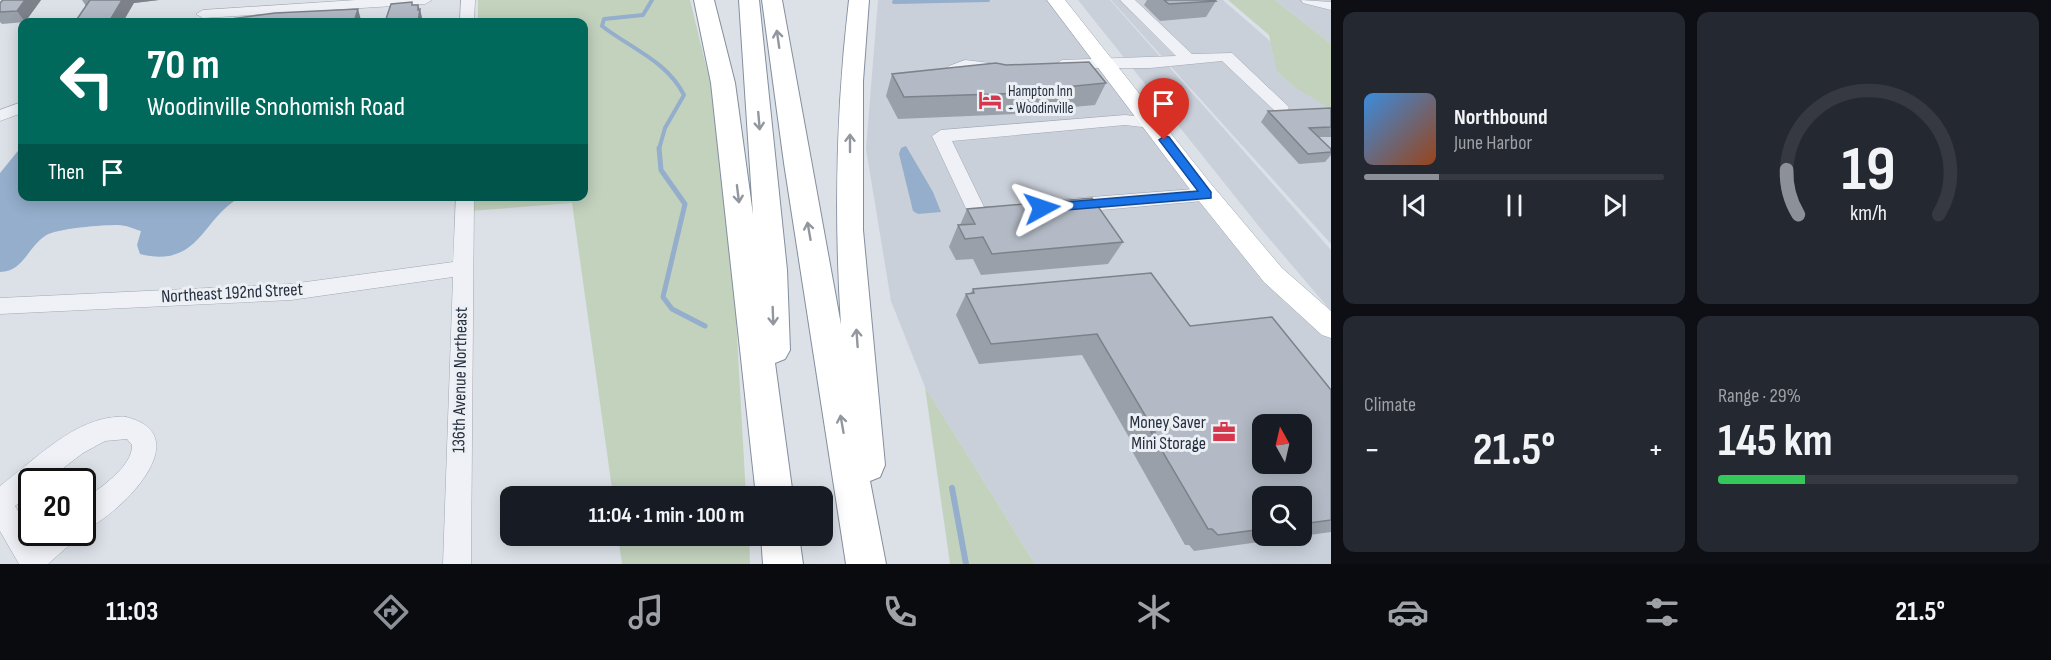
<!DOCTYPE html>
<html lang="en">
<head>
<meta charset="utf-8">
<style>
	body { margin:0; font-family:"Sofia Sans Condensed",sans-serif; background:#242831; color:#f1f3f6; height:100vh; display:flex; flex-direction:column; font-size:22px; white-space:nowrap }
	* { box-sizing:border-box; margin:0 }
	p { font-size:20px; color:#9ea1a6 }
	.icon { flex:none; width:33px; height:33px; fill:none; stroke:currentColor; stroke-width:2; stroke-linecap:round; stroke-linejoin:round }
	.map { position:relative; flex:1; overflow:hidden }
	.sheet { display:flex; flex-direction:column; gap:12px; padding:12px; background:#0d0f14; width:720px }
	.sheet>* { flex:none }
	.guide { position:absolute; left:18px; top:18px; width:570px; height:183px; border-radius:12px; box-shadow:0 3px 15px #0003; background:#00695c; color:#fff; overflow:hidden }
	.needle { width:39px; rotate:352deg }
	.fabs { position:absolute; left:1252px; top:414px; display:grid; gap:12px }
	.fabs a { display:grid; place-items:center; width:60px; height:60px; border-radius:12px; background:#171b24; box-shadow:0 3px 15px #0003; font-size:30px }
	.speed { position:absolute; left:18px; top:468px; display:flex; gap:12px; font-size:30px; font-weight:700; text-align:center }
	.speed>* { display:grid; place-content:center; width:78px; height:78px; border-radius:50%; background:#171b24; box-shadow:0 3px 15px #0003; line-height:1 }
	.speed .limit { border:3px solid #111; border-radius:9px; background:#fff; color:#111 }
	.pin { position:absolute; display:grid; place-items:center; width:51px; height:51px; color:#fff; margin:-62px -26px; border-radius:50% 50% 50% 0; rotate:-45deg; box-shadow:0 0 6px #0007 }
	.pin .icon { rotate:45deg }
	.me { position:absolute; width:66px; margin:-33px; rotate:85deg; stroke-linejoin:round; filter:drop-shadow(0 0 4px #0008) }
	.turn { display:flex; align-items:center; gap:21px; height:126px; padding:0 30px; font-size:27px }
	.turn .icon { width:78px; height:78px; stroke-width:2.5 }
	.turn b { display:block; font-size:42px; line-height:51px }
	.then { display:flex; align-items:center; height:57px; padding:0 30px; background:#0003; gap:12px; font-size:22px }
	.big { font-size:45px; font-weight:700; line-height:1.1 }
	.sheet .widget { flex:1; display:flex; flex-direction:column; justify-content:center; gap:9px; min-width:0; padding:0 21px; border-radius:12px; background:#242831 }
	.sheet .dial { align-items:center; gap:0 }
	.dial svg { height:156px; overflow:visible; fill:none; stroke:#363941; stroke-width:7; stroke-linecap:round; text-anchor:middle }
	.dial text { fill:#f1f3f6; stroke:none }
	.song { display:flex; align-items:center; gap:18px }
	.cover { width:72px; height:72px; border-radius:9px; background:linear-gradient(135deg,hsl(210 70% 55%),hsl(20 70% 35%)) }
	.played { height:6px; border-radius:3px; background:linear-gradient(90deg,#8c9099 25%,#363941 25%) }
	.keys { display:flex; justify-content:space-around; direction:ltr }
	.heat { display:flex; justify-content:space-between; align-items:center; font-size:33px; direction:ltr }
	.charge { height:9px; border-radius:4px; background:linear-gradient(90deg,#34c759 29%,#363941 0) }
	.sheet .tiles { flex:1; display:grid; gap:12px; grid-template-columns:repeat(2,1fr) }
	.trip { position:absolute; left:500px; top:486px; width:333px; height:60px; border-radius:12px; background:#171b24; box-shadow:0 3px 15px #0003; font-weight:700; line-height:60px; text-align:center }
	.dock { display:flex; height:96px; justify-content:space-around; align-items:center; background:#090b0e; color:#9ea1a6 }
	.dock .icon { width:42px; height:42px }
	.dock .current { color:#8c9099 }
	.dock b { font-size:27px; color:#f1f3f6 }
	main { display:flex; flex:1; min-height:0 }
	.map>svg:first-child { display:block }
	.built { fill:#cad0da; fill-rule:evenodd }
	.green { fill:#c2d2bd }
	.water { fill:#94aecb }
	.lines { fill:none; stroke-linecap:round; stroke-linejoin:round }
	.stream-far2 { stroke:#94aecb; stroke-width:4 }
	.stream-far1 { stroke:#94aecb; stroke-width:5 }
	.stream { stroke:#94aecb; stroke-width:6 }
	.minor-casing { stroke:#a1a8b2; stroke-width:1 }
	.major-casing { stroke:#9ba5b4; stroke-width:1 }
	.highway-casing { stroke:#838e9f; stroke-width:2 }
	.minor { fill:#eff1f6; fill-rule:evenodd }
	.major { fill:#fff; fill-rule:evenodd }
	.highway { fill:#fff; fill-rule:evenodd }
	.wall { fill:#9aa0a9; fill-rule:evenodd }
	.shaded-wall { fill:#7d828a }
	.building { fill:#b3bac5; stroke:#7d828a; stroke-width:1.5; fill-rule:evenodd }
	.oneway { stroke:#92969f }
	.route { fill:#1a73e8; stroke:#114b97; stroke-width:1.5 }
	.labels { text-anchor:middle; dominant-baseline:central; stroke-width:6; stroke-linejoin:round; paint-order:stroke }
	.far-poi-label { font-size:15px; fill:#252e3f; stroke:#ecf0f5; text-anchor:start }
	.street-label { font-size:18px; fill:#252e3f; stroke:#ecf0f5 }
	.poi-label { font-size:18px; fill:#252e3f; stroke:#ecf0f5; text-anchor:end }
</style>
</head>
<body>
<main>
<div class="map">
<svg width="1331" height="564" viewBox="0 0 1331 564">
	<rect width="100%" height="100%" fill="#dce1e8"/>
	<g class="built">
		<path d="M878,0H1056L1331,327V564H1035L925,387L891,301L866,149ZM1263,424H1302V464H1263ZM1263,496H1302V536H1263Z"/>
		<path d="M1078,0H1110L1331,250V311L1261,229Z"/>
		<path d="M1111,0H1223L1331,94V244Z"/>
		<path d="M1275,0H1331V44Z"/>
	</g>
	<g class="green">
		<path d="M478,0H690L718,115L729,194L746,496H613L572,203L471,211L472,197L584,196V22H478Z"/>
		<path d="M1228,0H1275L1331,44V109L1296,88L1277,71L1269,35Z"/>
		<path d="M925,387L1035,564H950Z"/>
		<path d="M618,536H749L750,564H622Z"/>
	</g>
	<g class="water">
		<path d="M22,146V196L241,197C202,217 200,269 140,254L137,245L141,231C134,229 126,225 118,225C103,225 56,228 45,236C28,247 23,272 0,272V173Z"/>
		<path d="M906,146L933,192L941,212L918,214L913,211L899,154L901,148Z"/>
	</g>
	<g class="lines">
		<g class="stream-far2">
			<path d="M652,0L643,15L604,19L602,26C630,48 667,61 684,95L665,128L659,149"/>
			<path d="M894,2L988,0"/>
		</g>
		<path class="stream-far1" d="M659,148L661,170L685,204L663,297L672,309L705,326"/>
		<path class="stream" d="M952,488L966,564"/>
		<g class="minor-casing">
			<g id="minor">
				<path d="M356,0H432L425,4L203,18L196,14L203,10Z"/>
				<path d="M461,0H475L474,22H460Z"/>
				<path d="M1120,0H1135L1192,54L1232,53L1289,107L1287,111H1275L1222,61L1150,68H1056L1054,65L1062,60L1176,56Z"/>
				<path d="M1301,0L1331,2V10L1303,3Z"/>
				<path d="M965,60L990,63L1004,70L996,75L966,69L956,77H944L942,74L949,66Z"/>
				<path d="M22,102V113L0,121V110Z"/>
				<path d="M1125,115L1151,118L1160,123L1151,128L1125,125L952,141L984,207H1007L1010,212L1007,217L978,221L971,219L932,136L941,130Z"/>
				<path d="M1207,188L1214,190L1216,195L1214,200L1067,213L1060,211L1057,206L1060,201L1067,199Z"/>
				<path d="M456,196H474L471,564H443L453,277L291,300L0,314V298L291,284L453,262Z"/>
				<path d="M126,417C201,435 118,517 82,531V501C98,489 133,467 132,445L127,439L105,441L83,453L45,482H32V493L15,506L35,539L42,532H77L74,541L48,564H19L0,531V486C35,460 79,413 126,417Z"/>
			</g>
		</g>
		<g class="major-casing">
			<path id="major" d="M1047,0H1065L1211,184L1282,268L1331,311V338L1322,335L1264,282L1195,196Z"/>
		</g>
		<g class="highway-casing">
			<g id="highway">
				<path d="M694,0H714L735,83L753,215L739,0H759L787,270L790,350L785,359L775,363L793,496H756L711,83Z"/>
				<path d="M762,0H782L841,325C834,214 836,110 849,0H869L863,81V230L885,465L880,477L870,481L886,564H846L784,163Z"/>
				<path d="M761,536H799L803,564H763Z"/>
			</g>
		</g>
		<use href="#minor" class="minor"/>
		<use href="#major" class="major"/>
		<use href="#highway" class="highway"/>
	</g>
	<g class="wall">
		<path d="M41,0L25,22L2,24L0,22V3Z"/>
		<path d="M82,0H159L134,3L86,6Z"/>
		<path d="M1147,0H1215L1216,1L1206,17L1160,21L1144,5Z"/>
		<path d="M892,74L1106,83L1095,105L1018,112L1017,114L898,119L886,96Z"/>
		<path d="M1331,108V137H1319L1331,149V155L1325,162L1299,164L1261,122L1268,111Z"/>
		<path d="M967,209L1123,242L1108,264L981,275L973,259L956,260L949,247L958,225H960Z"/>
		<path d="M973,289L1190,326L1331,390V532L1194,551L1189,545H1185L1132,451L1135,448L1082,355L979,364L956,315L966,294H970ZM1263,496H1302V536H1263Z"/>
	</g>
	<g class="shaded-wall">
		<path d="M25,0H41L25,22L17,11Z"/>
		<path d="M122,0H159L134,3L123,22H109Z"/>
		<path d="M418,5L420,11V9L423,22H418Z"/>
		<path d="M358,9L361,20V22H354Z"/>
	</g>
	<g class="building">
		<path d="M3,0H25L17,11L0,12V3Z"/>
		<path d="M90,0H122L109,22H75Z"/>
		<path d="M1164,0H1215L1216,1L1169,4Z"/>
		<path d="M412,2V5H418V10L420,9L418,22H385L391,4Z"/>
		<path d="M358,9L354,22H209L275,13Z"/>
		<path d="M1089,62L1106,83L1025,91L1026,93L904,97L892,74L996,63L1006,65Z"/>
		<path d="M1331,108V127L1309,128L1331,149V152L1308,154L1268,111Z"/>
		<path d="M1092,198L1123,242L992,254L983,237L965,239L958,225L975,224L967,209Z"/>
		<path d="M1151,273L1190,326L1272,317L1331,390V520L1302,524V496H1263V529L1218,535L1212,529H1208L1151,432H1155L1097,334L991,344L966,294L974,293L973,289ZM1263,424H1302V464H1263Z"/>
	</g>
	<defs><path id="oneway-shaft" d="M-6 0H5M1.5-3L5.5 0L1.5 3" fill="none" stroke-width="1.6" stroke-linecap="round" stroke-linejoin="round" transform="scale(1.5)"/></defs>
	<g class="oneway">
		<use href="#oneway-shaft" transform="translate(778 39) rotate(-98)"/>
		<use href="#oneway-shaft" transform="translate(759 121) rotate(85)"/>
		<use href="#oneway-shaft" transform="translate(850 143) rotate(-90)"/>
		<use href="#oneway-shaft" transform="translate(738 194) rotate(83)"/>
		<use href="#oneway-shaft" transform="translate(809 231) rotate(-100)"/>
		<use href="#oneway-shaft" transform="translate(773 316) rotate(88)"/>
		<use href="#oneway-shaft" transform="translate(857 338) rotate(-94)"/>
		<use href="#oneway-shaft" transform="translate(842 424) rotate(-100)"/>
	</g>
	<path class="route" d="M1164,136L1169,137L1211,192V198L1042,212L1036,208L1042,204L1198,191L1159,140Z"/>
	<defs>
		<g id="hotel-bare" transform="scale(1.8)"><path d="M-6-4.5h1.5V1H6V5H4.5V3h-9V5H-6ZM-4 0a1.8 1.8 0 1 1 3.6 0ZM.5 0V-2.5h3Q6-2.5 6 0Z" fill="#d7374d" stroke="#ecf0f5" stroke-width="2.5" paint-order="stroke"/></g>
		<g id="office-bare" transform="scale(1.8)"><path d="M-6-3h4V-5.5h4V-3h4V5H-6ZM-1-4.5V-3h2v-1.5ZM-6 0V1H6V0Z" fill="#d7374d" stroke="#ecf0f5" stroke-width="2.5" paint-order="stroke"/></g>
	</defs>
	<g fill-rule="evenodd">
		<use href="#hotel-bare" x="990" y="100"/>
		<use href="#office-bare" x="1224" y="432"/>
	</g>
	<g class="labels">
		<g class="far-poi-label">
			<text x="1008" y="91">Hampton Inn<tspan x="1008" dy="17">- Woodinville</tspan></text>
		</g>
		<g class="street-label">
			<text transform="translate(232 293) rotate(-3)">Northeast 192nd Street</text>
			<text transform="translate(460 380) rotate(-89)">136th Avenue Northeast</text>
		</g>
		<g class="poi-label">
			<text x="1206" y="422">Money Saver<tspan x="1206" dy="21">Mini Storage</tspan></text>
		</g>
	</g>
</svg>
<div class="fabs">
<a><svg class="needle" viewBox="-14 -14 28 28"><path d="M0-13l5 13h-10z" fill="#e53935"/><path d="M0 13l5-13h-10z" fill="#9ea1a6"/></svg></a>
<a><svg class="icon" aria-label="search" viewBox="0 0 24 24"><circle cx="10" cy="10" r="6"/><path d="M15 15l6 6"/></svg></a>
</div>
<div class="speed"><div class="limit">20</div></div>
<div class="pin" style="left:1164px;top:140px;background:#d93025"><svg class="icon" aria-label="arrive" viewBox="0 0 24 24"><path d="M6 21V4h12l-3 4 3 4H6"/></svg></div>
<svg class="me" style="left:1042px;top:208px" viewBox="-20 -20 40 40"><path d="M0-17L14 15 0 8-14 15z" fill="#1a73e8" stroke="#fff" stroke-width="4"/></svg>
<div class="trip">11:04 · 1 min · 100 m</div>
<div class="guide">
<div class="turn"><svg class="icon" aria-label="left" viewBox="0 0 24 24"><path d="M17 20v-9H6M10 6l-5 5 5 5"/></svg><div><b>70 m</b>Woodinville Snohomish Road</div></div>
<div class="then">Then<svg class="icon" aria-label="arrive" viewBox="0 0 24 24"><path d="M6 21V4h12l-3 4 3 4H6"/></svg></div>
</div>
</div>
<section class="sheet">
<div class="tiles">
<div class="widget">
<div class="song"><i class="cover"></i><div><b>Northbound</b><p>June Harbor</p></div></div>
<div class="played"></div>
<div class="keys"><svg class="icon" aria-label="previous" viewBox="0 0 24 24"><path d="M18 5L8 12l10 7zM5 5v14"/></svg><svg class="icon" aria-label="pause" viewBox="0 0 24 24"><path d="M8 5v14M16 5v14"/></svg><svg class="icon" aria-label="next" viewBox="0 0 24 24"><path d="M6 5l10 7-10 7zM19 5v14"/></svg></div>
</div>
<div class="widget dial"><svg viewBox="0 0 100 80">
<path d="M14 69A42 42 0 1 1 86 69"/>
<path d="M14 69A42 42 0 0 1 8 46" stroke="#8c9099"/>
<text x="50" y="56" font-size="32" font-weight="700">19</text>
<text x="50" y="72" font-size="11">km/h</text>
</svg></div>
<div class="widget"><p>Climate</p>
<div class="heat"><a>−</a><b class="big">21.5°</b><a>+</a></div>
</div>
<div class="widget"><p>Range · 29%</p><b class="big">145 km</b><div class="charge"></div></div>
</div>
</section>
</main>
<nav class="dock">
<b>11:03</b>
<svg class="icon current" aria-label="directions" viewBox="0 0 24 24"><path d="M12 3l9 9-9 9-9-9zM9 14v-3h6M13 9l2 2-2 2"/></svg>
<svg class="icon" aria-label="music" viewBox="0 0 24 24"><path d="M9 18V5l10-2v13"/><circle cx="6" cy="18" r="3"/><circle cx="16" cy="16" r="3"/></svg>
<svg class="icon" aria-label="phone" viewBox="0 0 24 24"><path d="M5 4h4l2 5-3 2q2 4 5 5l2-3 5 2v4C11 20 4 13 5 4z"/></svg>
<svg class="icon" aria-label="climate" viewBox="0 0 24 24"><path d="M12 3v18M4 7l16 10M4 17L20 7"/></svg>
<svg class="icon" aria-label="car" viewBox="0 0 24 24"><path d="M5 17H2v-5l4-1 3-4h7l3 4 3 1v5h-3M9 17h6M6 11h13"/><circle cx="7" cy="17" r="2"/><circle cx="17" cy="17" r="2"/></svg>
<svg class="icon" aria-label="filters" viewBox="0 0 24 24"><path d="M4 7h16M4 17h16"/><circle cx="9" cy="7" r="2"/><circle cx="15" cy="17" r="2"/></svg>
<b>21.5°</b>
</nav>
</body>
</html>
